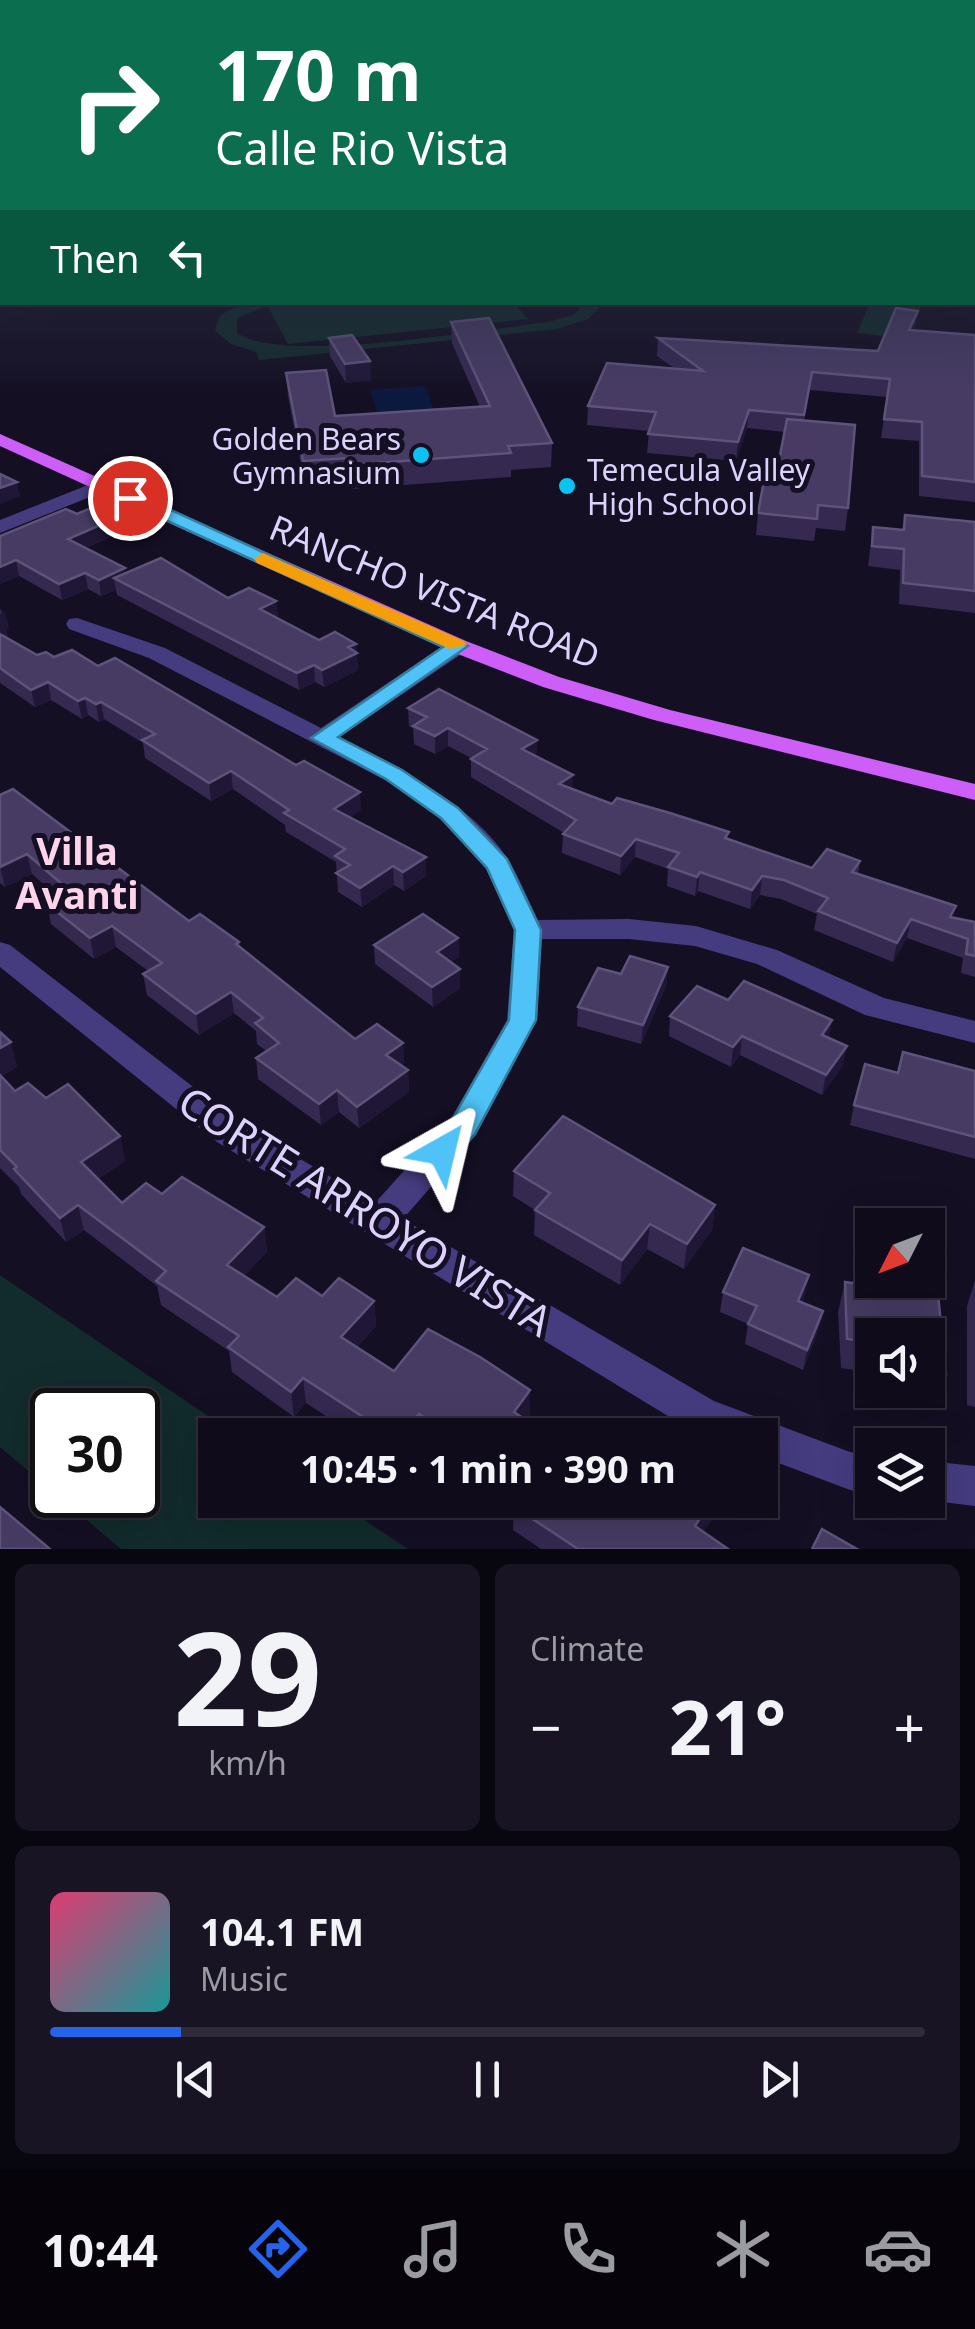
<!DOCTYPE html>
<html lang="en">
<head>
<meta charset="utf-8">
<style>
	body { margin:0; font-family:"Noto Sans",sans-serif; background:#181423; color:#f1f3f6; height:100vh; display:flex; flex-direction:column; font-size:38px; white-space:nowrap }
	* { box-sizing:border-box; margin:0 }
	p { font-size:32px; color:#9b9ba2 }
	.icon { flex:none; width:55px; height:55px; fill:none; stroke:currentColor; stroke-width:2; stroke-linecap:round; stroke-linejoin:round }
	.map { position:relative; height:1549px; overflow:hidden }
	.sheet { display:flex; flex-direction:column; gap:15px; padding:15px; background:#08060e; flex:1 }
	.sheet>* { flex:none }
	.guide { position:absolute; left:0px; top:0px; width:975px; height:305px; box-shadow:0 10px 40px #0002,0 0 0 2px #2f2b39; background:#0b6e4f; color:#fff; overflow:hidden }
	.needle { width:65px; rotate:228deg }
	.controls { position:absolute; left:855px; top:1208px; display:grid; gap:20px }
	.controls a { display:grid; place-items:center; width:90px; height:90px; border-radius:0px; background:#0f0b1a; box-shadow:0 10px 40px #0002,0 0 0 2px #2f2b39; font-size:50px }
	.speed { position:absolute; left:30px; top:1388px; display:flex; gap:20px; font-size:50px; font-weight:700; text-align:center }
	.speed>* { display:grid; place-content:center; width:130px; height:130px; border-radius:50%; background:#0f0b1a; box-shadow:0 10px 40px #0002,0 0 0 2px #2f2b39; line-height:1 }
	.speed .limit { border:5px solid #111; border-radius:15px; background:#fff; color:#111 }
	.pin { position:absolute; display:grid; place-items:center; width:85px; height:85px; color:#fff; margin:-42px; border:5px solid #fff; border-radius:50%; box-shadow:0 2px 10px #0007 }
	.me { position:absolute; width:110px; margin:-55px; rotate:37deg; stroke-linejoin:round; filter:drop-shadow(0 0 8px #0008) }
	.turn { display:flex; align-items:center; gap:35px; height:210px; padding:0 50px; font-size:45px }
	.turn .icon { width:130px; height:130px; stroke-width:2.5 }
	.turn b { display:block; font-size:70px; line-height:85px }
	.then { display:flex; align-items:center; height:95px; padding:0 50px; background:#0003; gap:20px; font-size:38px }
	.big { font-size:75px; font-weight:700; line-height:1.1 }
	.sheet .widget { flex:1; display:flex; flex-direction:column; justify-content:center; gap:15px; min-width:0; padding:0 35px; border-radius:15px; background:#181423 }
	.sheet .dial { align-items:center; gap:0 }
	.dial b { font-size:130px; line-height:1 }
	.song { display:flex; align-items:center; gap:30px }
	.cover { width:120px; height:120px; border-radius:15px; background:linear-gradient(135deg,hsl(340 70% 55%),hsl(180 70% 35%)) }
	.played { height:10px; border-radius:5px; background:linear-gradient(90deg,#2563eb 15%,#2f2b39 15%) }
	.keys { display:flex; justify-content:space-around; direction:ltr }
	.heat { display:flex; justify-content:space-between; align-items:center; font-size:55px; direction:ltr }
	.sheet .tiles { flex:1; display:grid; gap:15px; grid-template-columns:1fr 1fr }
	.widget:last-child { grid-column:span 2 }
	.trip { position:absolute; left:198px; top:1418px; width:580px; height:100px; border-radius:0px; background:#0f0b1a; box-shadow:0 10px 40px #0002,0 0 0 2px #2f2b39; font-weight:700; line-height:100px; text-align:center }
	.tabs { display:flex; height:160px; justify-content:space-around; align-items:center; background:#06040a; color:#9b9ba2 }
	.tabs .icon { width:70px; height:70px }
	.tabs .on { color:#2563eb }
	.tabs b { font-size:45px; color:#f1f3f6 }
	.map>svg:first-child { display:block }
	.green { fill:#122b2c }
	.water { fill:#0c193f }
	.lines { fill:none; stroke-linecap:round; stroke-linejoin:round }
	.minor { fill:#453c80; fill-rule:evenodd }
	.major { fill:#ce5ef8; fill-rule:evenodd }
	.wall { fill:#352950; fill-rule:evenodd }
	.shaded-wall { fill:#201736 }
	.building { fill:#473b63; stroke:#5e537b; stroke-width:2.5 }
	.route { fill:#4fc3f7; stroke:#337fa1; stroke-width:2.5 }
	.slow { fill:#f59e0b }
	.poi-dot { fill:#0ac3f1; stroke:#140f23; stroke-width:4 }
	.labels { text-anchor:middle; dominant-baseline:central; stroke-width:10; stroke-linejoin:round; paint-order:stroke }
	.far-poi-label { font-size:30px; fill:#dcd2fd; stroke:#140f23; text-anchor:end }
	.street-label { font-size:35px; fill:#dcd2fd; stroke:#140f23 }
	.neighbourhood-label { font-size:38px; font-weight:bold; fill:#fdd4ea; stroke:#140f23 }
	.near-street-label { font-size:42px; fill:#dcd2fd; stroke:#140f23 }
</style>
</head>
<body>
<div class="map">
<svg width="975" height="1549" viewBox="0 0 975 1549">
	<rect width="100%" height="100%" fill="#140f23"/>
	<g class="green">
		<path d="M317,302H513L528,319L288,344L268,307Z"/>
		<path d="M273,303L237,318V333C282,365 486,329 548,322L573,315L585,303H604L588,319L557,329L259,360L256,352L231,344L215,331L219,317C236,303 251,303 273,303Z"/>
		<path d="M870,303L915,302L922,303L913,326L889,323L886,336L857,333Z"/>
		<path d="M0,1275L236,1435H215V1500H334L408,1549H121L57,1495H138V1410H52V1491L0,1447Z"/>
	</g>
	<path class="water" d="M425,386L438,420L381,424L370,390Z"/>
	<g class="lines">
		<g class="minor">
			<path d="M103,479L112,485L110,489L0,533V520Z"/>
			<path d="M77,618L165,648L321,728L450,641H466L469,646L466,651L339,737C396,766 478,807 511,864C521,882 529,902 538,920L629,919L696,926L777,950L884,998L975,1021V1043L865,1015L757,964L695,946L629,939H542L537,1020L476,1135L403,1219L714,1401L850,1452L872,1455V1493L850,1490L760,1456V1435H706L686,1427L217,1142L0,967V942L10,945L241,1124L375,1203L452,1117L507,1020L514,930L486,869L440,819L385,780L149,658L69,629L66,624L69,619Z"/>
			<path d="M928,1461L975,1466V1506L926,1500Z"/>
		</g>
		<g class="major">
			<rect x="972" y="180" width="3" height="4"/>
			<path d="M0,434L466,641L559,677L670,710L975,784V800L654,720L543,687L450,651L0,446Z"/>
		</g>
	</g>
	<g class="wall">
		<path d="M451,322L552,443L551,467L511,470V477L352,489L350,482L305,486L288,396L286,373L335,416L480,407L452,343Z"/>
		<path d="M915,328L914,330L975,335V502L919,496V441L881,438L887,397L810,390L804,420L848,508L845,531L816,528L814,541L756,535L758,513L776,476L784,432L747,428L736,461L647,453L649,431L587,425L588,406L674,368L657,356L658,338L878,351Z"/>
		<path d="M329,338L371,380L346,383L330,356Z"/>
		<path d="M77,514L141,523L86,548L126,573L228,598L276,601L278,618L319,640L356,644L358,670L324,687L315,682L299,690L117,595L116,590L101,596L88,589L62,600L19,576L0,584V536Z"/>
		<path d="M905,515L975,522V613L899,604L900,570L868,566L873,527L902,530Z"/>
		<path d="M0,608L9,628L6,629L8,639L37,655L98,666L361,810L350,817L426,876L404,891L394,885L362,907L338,892L336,862L286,832L285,825L233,789L211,801L145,758L143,743L104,719L99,722L88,715L82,719L51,700L35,707L0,683Z"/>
		<path d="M408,708L537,740L536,757L572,789L612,804L728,839L812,868L860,861L858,874L954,918L975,922V977L961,973L963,958L907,938L893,962L814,930L817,914L781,899L760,895L750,909L698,891L695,896L667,886L668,869L635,857L620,875L562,853L563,834L564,833L471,777V758L448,746L435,754L414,744L413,728L409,726Z"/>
		<path d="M0,795L189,921L239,942L240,948L355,1039L403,1043L404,1064L401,1066L408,1070L409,1092L359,1128L339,1112L321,1125L258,1079L256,1058L266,1051L257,1044L256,1031L234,1013L199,1035L147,995L143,974L148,971L116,947L94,959L51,924L47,904L59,898L32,874L5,887L0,883Z"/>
		<path d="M458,938L459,957L451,962L460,969V988L433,1007L375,964L374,945Z"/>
		<path d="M668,967L666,986L641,1044L577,1026L578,1007L621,974Z"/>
		<path d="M728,1000L829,1038L843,1065L822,1095L740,1055L731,1067L669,1036L670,1016Z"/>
		<path d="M0,1032L17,1067L1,1076L15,1091L46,1098L120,1136L125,1161L98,1179L122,1203L162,1194L264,1227L267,1252L244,1276L277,1297L322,1296L374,1301L376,1326L357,1347L394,1371L530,1415L526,1420L548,1435H355L306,1403L294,1417L232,1372L229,1351L161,1305L157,1286L84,1230L66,1242L21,1194L19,1187L0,1168Z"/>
		<path d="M975,1071V1159L850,1125L854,1105L898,1073Z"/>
		<path d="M514,1171L715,1205L712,1230L684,1269L647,1249L620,1285L534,1235L535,1210L513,1196Z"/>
		<path d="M975,1280V1407L967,1405V1306Z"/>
		<path d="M845,1282L938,1294L946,1374L937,1403L870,1394L869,1372L841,1368L838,1312ZM872,1335H928V1390H872Z"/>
		<path d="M723,1292L805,1295L802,1302L823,1311L818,1331L803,1370L745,1344L748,1324L720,1312Z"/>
		<path d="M506,1500H714L711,1521L703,1532L728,1549H541L513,1530L514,1505Z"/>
	</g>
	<g class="shaded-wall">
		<path d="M918,311L915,328L906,347L909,330Z"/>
		<path d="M370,361L371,380L346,383L345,364Z"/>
		<path d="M749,410L747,428L736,461L738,442Z"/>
		<path d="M17,482L20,496L0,504V488Z"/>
		<path d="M139,508L141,523L70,555L68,539Z"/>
		<path d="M16,560L19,576L0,584V567Z"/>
		<path d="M125,568L128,585L114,578L116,590L101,596L99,580Z"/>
		<path d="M85,573L88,589L62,600L59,584Z"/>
		<path d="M276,601L278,618L260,609Z"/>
		<path d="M5,611L9,628L6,629L9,642L0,645V614Z"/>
		<path d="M356,644L358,670L324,687L322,670L348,647Z"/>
		<path d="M314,665L315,682L299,690L297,673Z"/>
		<path d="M48,682L51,700L35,707L31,690Z"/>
		<path d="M85,698L88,715L82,719L78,701Z"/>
		<path d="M101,702L104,719L99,722L96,704Z"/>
		<path d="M448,728V746L435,754V736Z"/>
		<path d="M537,740L536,757L522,749Z"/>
		<path d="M231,771L233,789L211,801L209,783Z"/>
		<path d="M573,775L572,793L559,784Z"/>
		<path d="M360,792L361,810L335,827L334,809Z"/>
		<path d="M636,839L635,857L620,875L621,856Z"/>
		<path d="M27,854L32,874L5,887L0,867Z"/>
		<path d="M426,857V876L404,891L403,872Z"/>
		<path d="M393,866L394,885L362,907L360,888Z"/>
		<path d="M700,872L698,891L695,896L697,877Z"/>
		<path d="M762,876L760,895L750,909L752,890Z"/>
		<path d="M911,919L907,938L893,962L897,943Z"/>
		<path d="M112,926L116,947L94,959L90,938Z"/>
		<path d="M458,938L459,957L438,972L437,952Z"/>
		<path d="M668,967L666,986L641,1044L643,1025Z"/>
		<path d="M460,969V988L433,1007L432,987Z"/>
		<path d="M231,992L234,1013L199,1035L196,1014Z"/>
		<path d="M832,1020L829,1040L822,1035Z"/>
		<path d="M742,1036L740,1055L731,1067L733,1047Z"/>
		<path d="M11,1042L17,1067L0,1076V1048Z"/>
		<path d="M403,1043L404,1064L388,1076L386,1055Z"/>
		<path d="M847,1046L843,1065L822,1095L826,1075Z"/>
		<path d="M408,1070L409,1092L359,1128L357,1107Z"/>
		<path d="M337,1090L339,1112L321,1125L319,1104Z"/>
		<path d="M120,1136L125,1161L87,1187L81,1162Z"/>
		<path d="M78,1205L84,1230L66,1242L60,1218Z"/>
		<path d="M715,1205L712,1230L684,1269L687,1244Z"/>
		<path d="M650,1224L647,1249L620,1285L622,1260Z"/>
		<path d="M264,1227L267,1252L231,1290L227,1265Z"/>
		<path d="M809,1275L805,1295L794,1321L798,1301Z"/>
		<path d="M374,1301L376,1326L343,1362L341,1337Z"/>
		<path d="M823,1311L818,1331L803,1370L807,1350Z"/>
		<path d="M303,1378L306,1403L294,1417L291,1392Z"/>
		<path d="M530,1390V1415L515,1435L514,1412Z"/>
		<path d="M419,1414L420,1435H403Z"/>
		<path d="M712,1500H714L711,1521L692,1549L695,1526Z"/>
	</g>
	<g class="building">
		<path d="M896,308L918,311L909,330L975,335V482L922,476V422L884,419L890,379L812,372L804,415L749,410L738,442L648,434L656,412L588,406L607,363L703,371L658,338L878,351Z"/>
		<path d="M489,318L552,443L508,446L511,453L350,465L349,458L303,461L286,373L326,370L335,416L490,406L451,322Z"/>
		<path d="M352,335L370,361L345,364L329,338Z"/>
		<path d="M787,419L855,425L848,508L818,505L817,519L758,513L765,475L776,476Z"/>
		<path d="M0,474L17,482L0,488Z"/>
		<path d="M126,493L134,497L139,508L68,539L125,568L99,580L85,573L59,584L16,560L0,567V536L66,509L77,514Z"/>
		<path d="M905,515L975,522V591L903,583L904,549L872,546L873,527L904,530Z"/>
		<path d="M161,558L228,598L249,588L276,601L260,609L319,640L335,632L356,644L348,647L357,653L322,670L314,665L297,673L114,578Z"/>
		<path d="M0,634L37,655L46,652L54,657L72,650L98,666L115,658L296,765L304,761L360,792L334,809L426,857L403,872L393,866L360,888L336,873L350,865L335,856L345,849L284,813L289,810L231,771L209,783L142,740L155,734L101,702L96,704L85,698L78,701L48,682L31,690L0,668Z"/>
		<path d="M439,689L537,740L522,749L573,775L559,784L612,804L617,798L670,813L729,832L725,838L812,868L827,849L860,861L852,872L956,906L950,917L975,922V956L966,954L968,939L911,919L897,943L818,911L828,898L784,880L762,876L752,890L700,872L697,877L668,867L679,853L636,839L621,856L563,834L576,820L471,759L487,749L448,728L435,736L413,726L427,717L408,708Z"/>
		<path d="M13,789L189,921L200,914L239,942L236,944L355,1039L377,1024L403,1043L386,1055L408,1070L357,1107L337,1090L319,1104L256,1058L279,1043L255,1023L263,1018L231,992L196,1014L143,974L162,963L112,926L90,938L47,904L70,891L27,854L0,867V795Z"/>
		<path d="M423,914L458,938L437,952L460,969L432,987L374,945Z"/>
		<path d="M630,956L668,967L643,1025L578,1007L598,968L621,974Z"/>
		<path d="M744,981L832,1020L822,1035L847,1046L826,1075L742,1036L733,1047L670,1016L697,986L728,1000Z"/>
		<path d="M0,1032L11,1042L0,1048Z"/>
		<path d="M903,1052L975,1071V1137L854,1105L865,1064L898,1073Z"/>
		<path d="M0,1075L15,1091L28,1083L46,1098L68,1084L120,1136L81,1162L122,1203L146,1183L162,1194L182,1177L264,1227L227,1265L277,1297L296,1278L322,1296L339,1278L374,1301L341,1337L394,1371L428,1329L480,1357L530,1390L514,1412L548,1435H449L419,1414L403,1435H391L303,1378L291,1392L228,1347L239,1336L156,1281L166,1271L78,1205L60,1218L14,1169L17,1167L0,1150Z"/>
		<path d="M563,1116L715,1205L687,1244L650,1224L622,1260L535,1210L550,1193L514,1171Z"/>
		<path d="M743,1248L809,1275L798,1301L823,1311L807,1350L748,1324L757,1306L723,1292Z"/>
		<path d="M845,1282L938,1294L946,1374L928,1371V1335H872V1342L847,1339Z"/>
		<path d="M518,1500H712L695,1526L728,1549H578L513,1506Z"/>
		<path d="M0,1507L50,1549H0Z"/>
		<path d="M822,1529L857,1549H812Z"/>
	</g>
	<linearGradient id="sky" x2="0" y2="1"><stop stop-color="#0b0813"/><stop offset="0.45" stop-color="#343750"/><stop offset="1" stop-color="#343750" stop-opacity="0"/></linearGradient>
	<rect width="975" height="397" fill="url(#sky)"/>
	<path class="route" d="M124,494H136L468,646L338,737L402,770L458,808L507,859L541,930L536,1020L475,1134L453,1159L442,1163L432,1159L427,1151L453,1118L509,1020L515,930L487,868L441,818L386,779L311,738L443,647L124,501Z"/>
	<path class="slow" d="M263,553L464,641L467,645L450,649L257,563L254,559Z"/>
	<g class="poi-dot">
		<circle cx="421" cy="455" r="10"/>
		<circle cx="567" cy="486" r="10"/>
	</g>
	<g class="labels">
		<g class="far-poi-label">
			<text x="401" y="438">Golden Bears<tspan x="401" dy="34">Gymnasium</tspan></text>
			<text x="587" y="469" text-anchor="start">Temecula Valley<tspan x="587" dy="34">High School</tspan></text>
		</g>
		<g class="street-label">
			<text transform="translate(435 591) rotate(22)">RANCHO VISTA ROAD</text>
		</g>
		<g class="neighbourhood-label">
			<text x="77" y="850">Villa<tspan x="77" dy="44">Avanti</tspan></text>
		</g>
		<g class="near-street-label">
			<text transform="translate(366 1210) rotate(32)">CORTE ARROYO VISTA</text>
		</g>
	</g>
</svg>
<div class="controls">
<a><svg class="needle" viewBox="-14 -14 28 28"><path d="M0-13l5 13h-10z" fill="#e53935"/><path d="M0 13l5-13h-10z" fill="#9b9ba2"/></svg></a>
<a><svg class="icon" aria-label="sound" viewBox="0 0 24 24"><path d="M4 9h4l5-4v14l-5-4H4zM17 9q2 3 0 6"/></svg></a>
<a><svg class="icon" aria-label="layers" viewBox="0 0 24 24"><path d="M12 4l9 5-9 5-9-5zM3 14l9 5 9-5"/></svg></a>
</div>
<div class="speed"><div class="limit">30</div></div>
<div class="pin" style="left:130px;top:498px;background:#d93025"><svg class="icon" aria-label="arrive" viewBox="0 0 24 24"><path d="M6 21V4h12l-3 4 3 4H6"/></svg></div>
<svg class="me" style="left:442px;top:1151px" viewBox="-20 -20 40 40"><path d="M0-17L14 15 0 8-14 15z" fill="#4fc3f7" stroke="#fff" stroke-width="4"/></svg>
<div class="trip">10:45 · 1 min · 390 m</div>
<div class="guide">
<div class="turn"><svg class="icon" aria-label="right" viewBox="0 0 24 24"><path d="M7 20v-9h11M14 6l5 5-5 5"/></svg><div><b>170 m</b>Calle Rio Vista</div></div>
<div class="then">Then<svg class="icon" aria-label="left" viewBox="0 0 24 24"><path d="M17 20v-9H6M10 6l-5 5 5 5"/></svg></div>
</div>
</div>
<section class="sheet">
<div class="tiles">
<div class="widget dial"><b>29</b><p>km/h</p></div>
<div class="widget"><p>Climate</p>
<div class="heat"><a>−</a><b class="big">21°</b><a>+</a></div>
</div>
<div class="widget">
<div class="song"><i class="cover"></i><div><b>104.1 FM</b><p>Music</p></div></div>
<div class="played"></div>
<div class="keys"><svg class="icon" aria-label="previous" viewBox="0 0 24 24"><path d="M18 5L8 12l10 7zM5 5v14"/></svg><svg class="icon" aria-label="pause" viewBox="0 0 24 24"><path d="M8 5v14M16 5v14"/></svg><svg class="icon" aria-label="next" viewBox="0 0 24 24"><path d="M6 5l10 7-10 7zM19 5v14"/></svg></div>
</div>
</div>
</section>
<nav class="tabs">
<b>10:44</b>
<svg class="icon on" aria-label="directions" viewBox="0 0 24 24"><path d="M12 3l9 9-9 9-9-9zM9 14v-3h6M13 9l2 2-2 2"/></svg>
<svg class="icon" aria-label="music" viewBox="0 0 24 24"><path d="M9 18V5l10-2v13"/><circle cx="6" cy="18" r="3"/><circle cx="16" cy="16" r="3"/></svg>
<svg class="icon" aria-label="phone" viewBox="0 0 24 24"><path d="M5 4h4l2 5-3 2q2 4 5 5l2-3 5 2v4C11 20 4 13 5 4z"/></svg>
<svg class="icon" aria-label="climate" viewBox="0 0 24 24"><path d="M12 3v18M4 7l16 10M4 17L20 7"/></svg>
<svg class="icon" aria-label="car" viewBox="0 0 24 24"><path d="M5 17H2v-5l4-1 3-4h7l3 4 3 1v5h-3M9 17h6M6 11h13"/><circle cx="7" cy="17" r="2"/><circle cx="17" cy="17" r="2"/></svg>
</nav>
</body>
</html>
